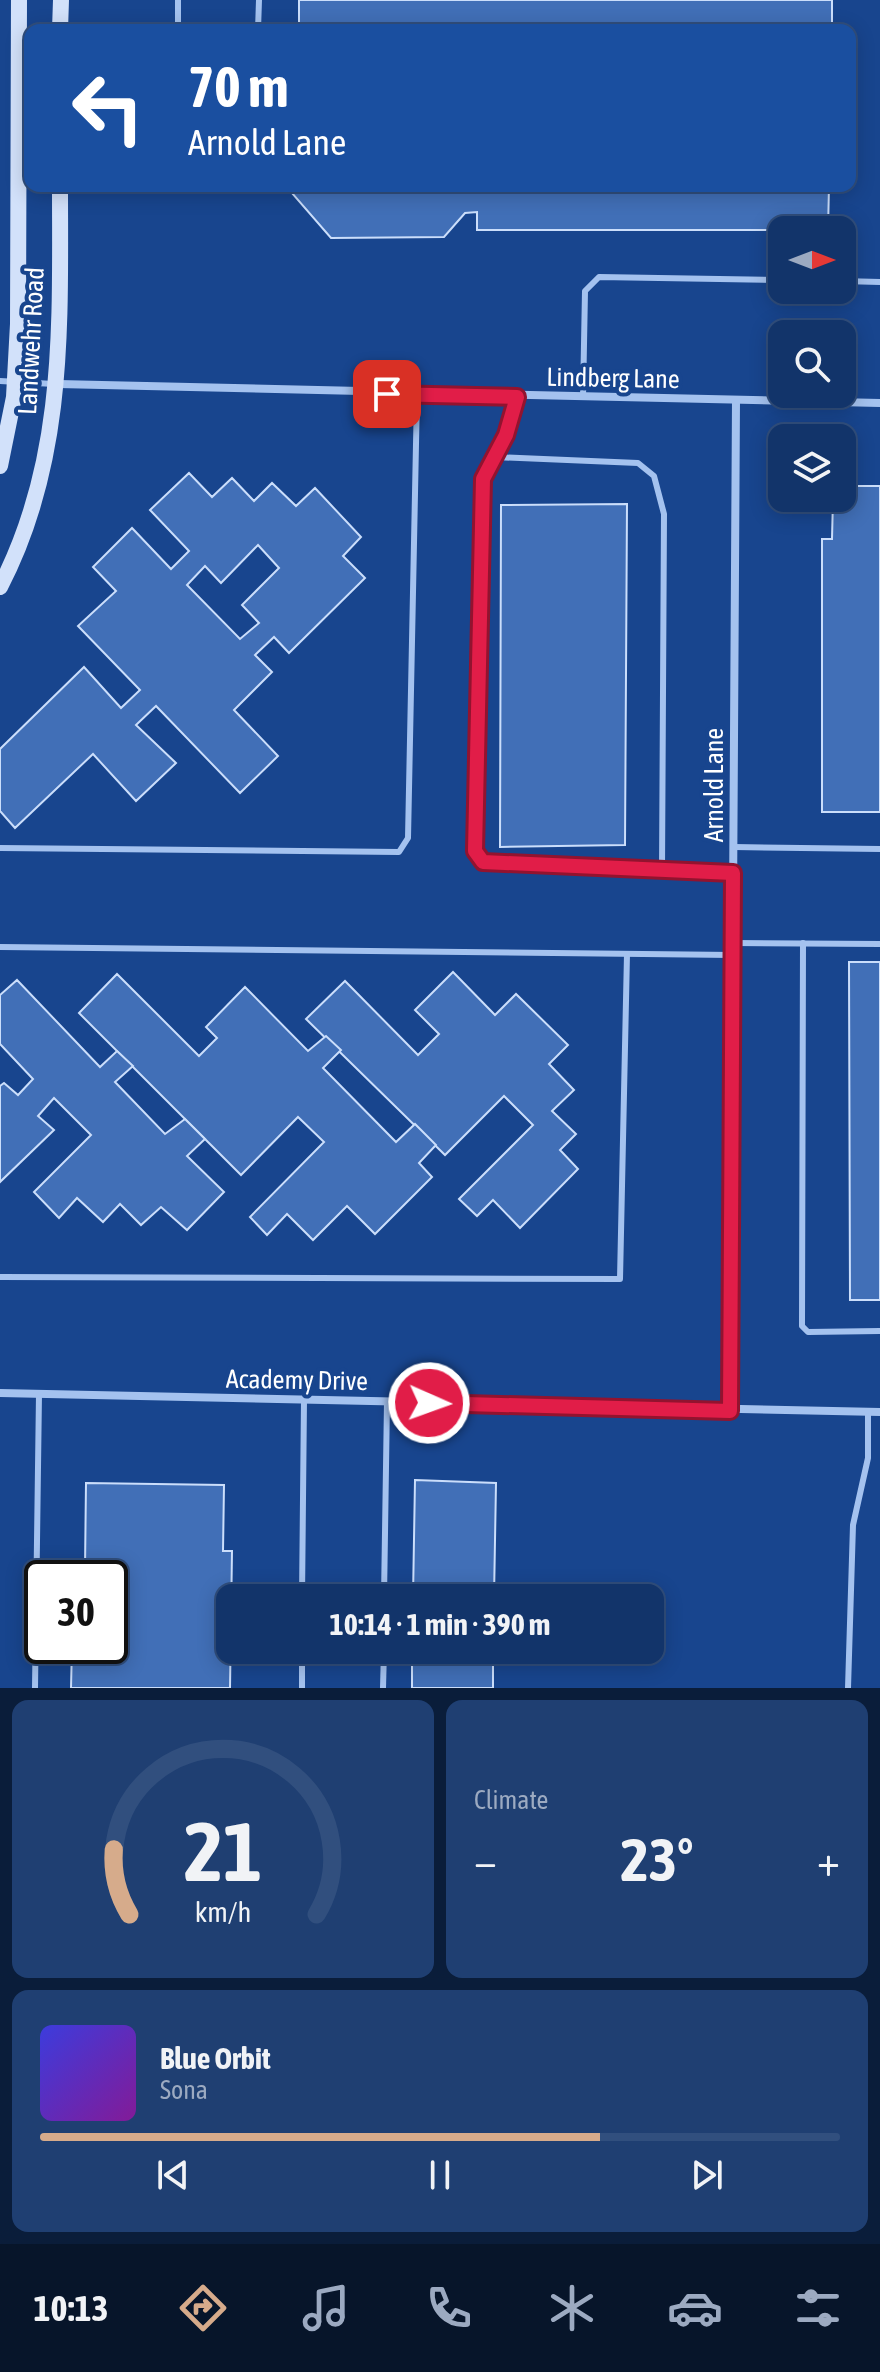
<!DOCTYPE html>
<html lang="en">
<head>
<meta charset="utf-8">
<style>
	body { margin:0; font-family:"Asap Condensed",sans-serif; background:#1f3f72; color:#f1f3f6; height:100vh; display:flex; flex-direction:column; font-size:30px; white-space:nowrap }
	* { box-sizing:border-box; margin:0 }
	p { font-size:26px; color:#9caac1 }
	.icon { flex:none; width:44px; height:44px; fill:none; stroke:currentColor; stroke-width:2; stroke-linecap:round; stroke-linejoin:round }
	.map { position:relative; height:1688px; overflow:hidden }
	.drawer { display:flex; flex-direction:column; gap:12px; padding:12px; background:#0a1d3a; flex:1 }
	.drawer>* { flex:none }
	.top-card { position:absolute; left:24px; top:24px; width:832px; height:168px; border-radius:16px; box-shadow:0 4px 20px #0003,0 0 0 2px #314f7e; background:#1a4fa0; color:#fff; overflow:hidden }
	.needle { width:52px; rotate:90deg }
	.tools { position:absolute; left:768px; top:216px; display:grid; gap:16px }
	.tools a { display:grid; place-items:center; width:88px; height:88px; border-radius:16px; background:#12346a; box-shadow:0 4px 20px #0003,0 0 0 2px #314f7e; font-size:40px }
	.speed { position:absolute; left:24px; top:1560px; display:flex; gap:16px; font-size:40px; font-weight:700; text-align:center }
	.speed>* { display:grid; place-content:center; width:104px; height:104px; border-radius:50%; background:#12346a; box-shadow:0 4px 20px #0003,0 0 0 2px #314f7e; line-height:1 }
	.speed .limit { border:4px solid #111; border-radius:12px; background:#fff; color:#111 }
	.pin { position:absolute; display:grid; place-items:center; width:68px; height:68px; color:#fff; margin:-34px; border-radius:16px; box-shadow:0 4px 12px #0006 }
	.me { position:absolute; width:88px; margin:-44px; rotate:92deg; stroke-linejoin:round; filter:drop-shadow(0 0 6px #0008) }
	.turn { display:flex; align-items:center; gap:28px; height:168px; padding:0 32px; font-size:36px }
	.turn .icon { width:104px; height:104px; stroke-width:2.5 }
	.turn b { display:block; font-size:56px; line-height:68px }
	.big { font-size:60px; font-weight:700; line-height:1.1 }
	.drawer .tile { flex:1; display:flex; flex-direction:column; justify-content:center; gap:12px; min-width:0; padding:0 28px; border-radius:16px; background:#1f3f72 }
	.drawer .dial { align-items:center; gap:0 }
	.dial svg { height:208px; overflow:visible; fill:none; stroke:#314f7e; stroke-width:7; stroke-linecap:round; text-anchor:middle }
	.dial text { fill:#f1f3f6; stroke:none }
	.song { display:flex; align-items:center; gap:24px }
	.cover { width:96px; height:96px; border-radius:12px; background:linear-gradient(135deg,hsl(240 70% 55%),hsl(290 70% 35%)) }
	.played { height:8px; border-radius:4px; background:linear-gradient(90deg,#d6ab8b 70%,#314f7e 70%) }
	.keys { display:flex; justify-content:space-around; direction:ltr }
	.heat { display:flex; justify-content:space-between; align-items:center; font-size:44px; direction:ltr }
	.drawer .tiles { flex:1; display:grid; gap:12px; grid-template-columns:1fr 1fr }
	.tile:last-child { grid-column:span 2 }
	.trip { position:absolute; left:216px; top:1584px; width:448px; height:80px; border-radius:16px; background:#12346a; box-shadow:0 4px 20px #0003,0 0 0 2px #314f7e; font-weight:700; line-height:80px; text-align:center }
	.tabs { display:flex; height:128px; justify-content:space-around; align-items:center; background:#07152a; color:#9caac1 }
	.tabs .icon { width:56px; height:56px }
	.tabs .selected { color:#d6ab8b }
	.tabs b { font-size:36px; color:#f1f3f6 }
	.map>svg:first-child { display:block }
	.building { fill:#416fb7; stroke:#cbdefb; stroke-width:2; fill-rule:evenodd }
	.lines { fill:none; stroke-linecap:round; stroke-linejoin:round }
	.lane { stroke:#a4c2ef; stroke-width:6 }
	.street { stroke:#a4c2ef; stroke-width:8 }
	.secondary { stroke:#d2e1fa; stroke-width:16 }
	.route-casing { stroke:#92132f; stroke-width:20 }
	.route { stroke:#e11d48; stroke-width:14 }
	.labels { text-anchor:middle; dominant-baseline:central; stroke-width:8; stroke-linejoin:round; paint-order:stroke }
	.street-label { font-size:26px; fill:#fff; stroke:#18458e }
</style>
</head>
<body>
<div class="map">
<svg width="880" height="1688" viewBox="0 0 880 1688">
	<rect width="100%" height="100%" fill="#18458e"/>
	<g class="building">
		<rect x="299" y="0" width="533" height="30"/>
		<path d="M291,186H829L828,230H477V212L465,213L444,237L331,238L291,192Z"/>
		<path d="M189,473L212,497L232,478L254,501L272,483L296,506L315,488L361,537L343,556L365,578L289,653L274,637L255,655L272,672L234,710L278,756L240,793L156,706L136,725L176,763L136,801L93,754L15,828L0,811V749L84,667L121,708L140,690L78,626L116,591L93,567L132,528L171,569L189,551L150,510ZM258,545L279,568L242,605L259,623L240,639L187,585L205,566L221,583Z"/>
		<path d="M842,486H880V812H822V539H832L833,498H842Z"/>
		<path d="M627,504L625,845L500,847L501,505Z"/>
		<path d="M849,962H880V1300H850Z"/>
		<path d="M453,972L495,1015L516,994L568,1045L549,1064L574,1090L552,1111L576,1134L560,1150L578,1169L520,1228L493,1200L477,1216L459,1199L533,1125L504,1096L445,1155L306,1019L345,981L418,1055L439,1034L415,1010Z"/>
		<path d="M117,974L199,1056L217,1038L206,1027L245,987L308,1051L326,1036L341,1050L323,1068L396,1142L415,1124L436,1145L419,1163L432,1177L375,1234L347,1206L313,1240L287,1214L267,1235L250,1217L324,1142L298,1117L241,1175L79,1013Z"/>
		<path d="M17,980L100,1067L117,1051L133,1066L115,1082L165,1134L185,1119L205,1139L187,1156L224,1192L187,1230L161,1207L141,1225L120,1204L103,1222L77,1198L59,1218L34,1192L91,1135L54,1098L38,1116L54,1130L0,1182V1086L4,1083L18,1095L33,1079L0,1044V995Z"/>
		<path d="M415,1480L496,1483L494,1598H413Z"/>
		<path d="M86,1483L224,1485L223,1551H232L230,1688H71L72,1646H110V1578H73V1566L85,1568Z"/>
		<rect x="412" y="1650" width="81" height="38"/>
	</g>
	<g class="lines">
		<g class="lane">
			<path d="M178,30V0"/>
			<path d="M258,30L259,0"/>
			<path d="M842,281L880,282"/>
			<path d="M0,381L54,384"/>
			<path d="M517,397L506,435L483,479L475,851L483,862L733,873"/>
			<path d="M583,397L585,291L599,277L782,280"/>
			<path d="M495,457L638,463L654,476L664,514L662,870"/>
			<path d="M734,847L880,849"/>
			<path d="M0,848L399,852L408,838L417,395"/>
			<path d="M733,943L880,944"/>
			<path d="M803,943L802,1326L808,1332L880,1331"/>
			<path d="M0,947L733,955"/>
			<path d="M0,1277L620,1279L627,954"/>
			<path d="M302,1598L304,1400"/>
			<path d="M384,1598L387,1402"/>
			<path d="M35,1688L39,1394"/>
			<path d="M302,1688V1650"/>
			<path d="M383,1688L384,1650"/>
			<path d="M848,1688L853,1525L868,1458V1412"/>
		</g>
		<g class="street">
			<path d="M58,384L880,403"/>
			<path d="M0,1393L880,1412"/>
			<path d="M730,1411L736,400"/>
		</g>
		<g class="secondary">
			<path d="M60,30L61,0"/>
			<path d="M0,466L14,397L18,324L19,0"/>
			<path d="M0,587C66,460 60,324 60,186"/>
		</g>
	</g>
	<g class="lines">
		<g class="route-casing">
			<path id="route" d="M387,394L517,397L506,435L483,479L475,851L483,862L733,873L730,1411L429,1403"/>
		</g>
		<use href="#route" class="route"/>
	</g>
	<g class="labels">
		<g class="street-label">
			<text transform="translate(31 341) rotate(-87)">Landwehr Road</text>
			<text transform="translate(613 378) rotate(1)">Lindberg Lane</text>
			<text transform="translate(714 785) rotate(-90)">Arnold Lane</text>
			<text transform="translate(297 1380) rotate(1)">Academy Drive</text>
		</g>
	</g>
</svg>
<div class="tools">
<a><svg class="needle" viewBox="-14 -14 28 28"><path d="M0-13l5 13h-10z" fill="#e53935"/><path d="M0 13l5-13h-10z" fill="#9caac1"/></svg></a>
<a><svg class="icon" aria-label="search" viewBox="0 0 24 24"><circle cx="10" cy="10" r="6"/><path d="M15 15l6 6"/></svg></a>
<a><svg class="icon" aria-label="layers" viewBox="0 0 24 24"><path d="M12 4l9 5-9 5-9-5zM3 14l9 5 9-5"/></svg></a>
</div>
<div class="speed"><div class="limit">30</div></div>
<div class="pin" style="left:387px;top:394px;background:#d93025"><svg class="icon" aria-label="arrive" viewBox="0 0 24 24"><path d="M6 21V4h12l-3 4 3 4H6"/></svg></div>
<svg class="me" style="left:429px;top:1403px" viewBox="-20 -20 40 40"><circle r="17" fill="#e11d48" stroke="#fff" stroke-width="3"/><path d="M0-11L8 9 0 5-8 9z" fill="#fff"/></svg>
<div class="trip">10:14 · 1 min · 390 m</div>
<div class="top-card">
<div class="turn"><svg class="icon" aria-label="left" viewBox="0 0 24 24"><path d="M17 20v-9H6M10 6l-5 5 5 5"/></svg><div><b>70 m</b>Arnold Lane</div></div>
</div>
</div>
<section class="drawer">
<div class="tiles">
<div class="tile dial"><svg viewBox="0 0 100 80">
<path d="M14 69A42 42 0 1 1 86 69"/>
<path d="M14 69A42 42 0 0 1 8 44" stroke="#d6ab8b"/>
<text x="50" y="56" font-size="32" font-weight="700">21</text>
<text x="50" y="72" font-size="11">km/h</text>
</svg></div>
<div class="tile"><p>Climate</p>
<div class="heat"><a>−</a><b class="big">23°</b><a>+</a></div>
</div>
<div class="tile">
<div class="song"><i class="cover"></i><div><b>Blue Orbit</b><p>Sona</p></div></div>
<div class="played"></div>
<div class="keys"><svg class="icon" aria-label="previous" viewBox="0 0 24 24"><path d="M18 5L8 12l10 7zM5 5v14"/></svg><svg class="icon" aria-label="pause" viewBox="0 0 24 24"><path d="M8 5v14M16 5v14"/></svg><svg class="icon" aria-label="next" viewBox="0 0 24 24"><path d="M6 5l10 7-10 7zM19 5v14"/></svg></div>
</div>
</div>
</section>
<nav class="tabs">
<b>10:13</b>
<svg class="icon selected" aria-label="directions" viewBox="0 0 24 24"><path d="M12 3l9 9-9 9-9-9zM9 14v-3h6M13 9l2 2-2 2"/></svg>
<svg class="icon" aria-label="music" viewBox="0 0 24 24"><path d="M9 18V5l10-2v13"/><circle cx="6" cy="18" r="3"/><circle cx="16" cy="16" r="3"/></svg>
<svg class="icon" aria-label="phone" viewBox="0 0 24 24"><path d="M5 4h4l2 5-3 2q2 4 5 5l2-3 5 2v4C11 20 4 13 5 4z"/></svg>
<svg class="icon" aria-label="climate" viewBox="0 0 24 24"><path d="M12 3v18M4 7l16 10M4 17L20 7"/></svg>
<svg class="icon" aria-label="car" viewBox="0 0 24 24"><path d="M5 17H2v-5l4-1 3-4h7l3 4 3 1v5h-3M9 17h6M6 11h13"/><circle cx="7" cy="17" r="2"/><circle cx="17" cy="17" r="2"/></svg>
<svg class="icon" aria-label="filters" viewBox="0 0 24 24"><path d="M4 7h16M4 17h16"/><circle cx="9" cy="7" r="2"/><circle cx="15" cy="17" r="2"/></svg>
</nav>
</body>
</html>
